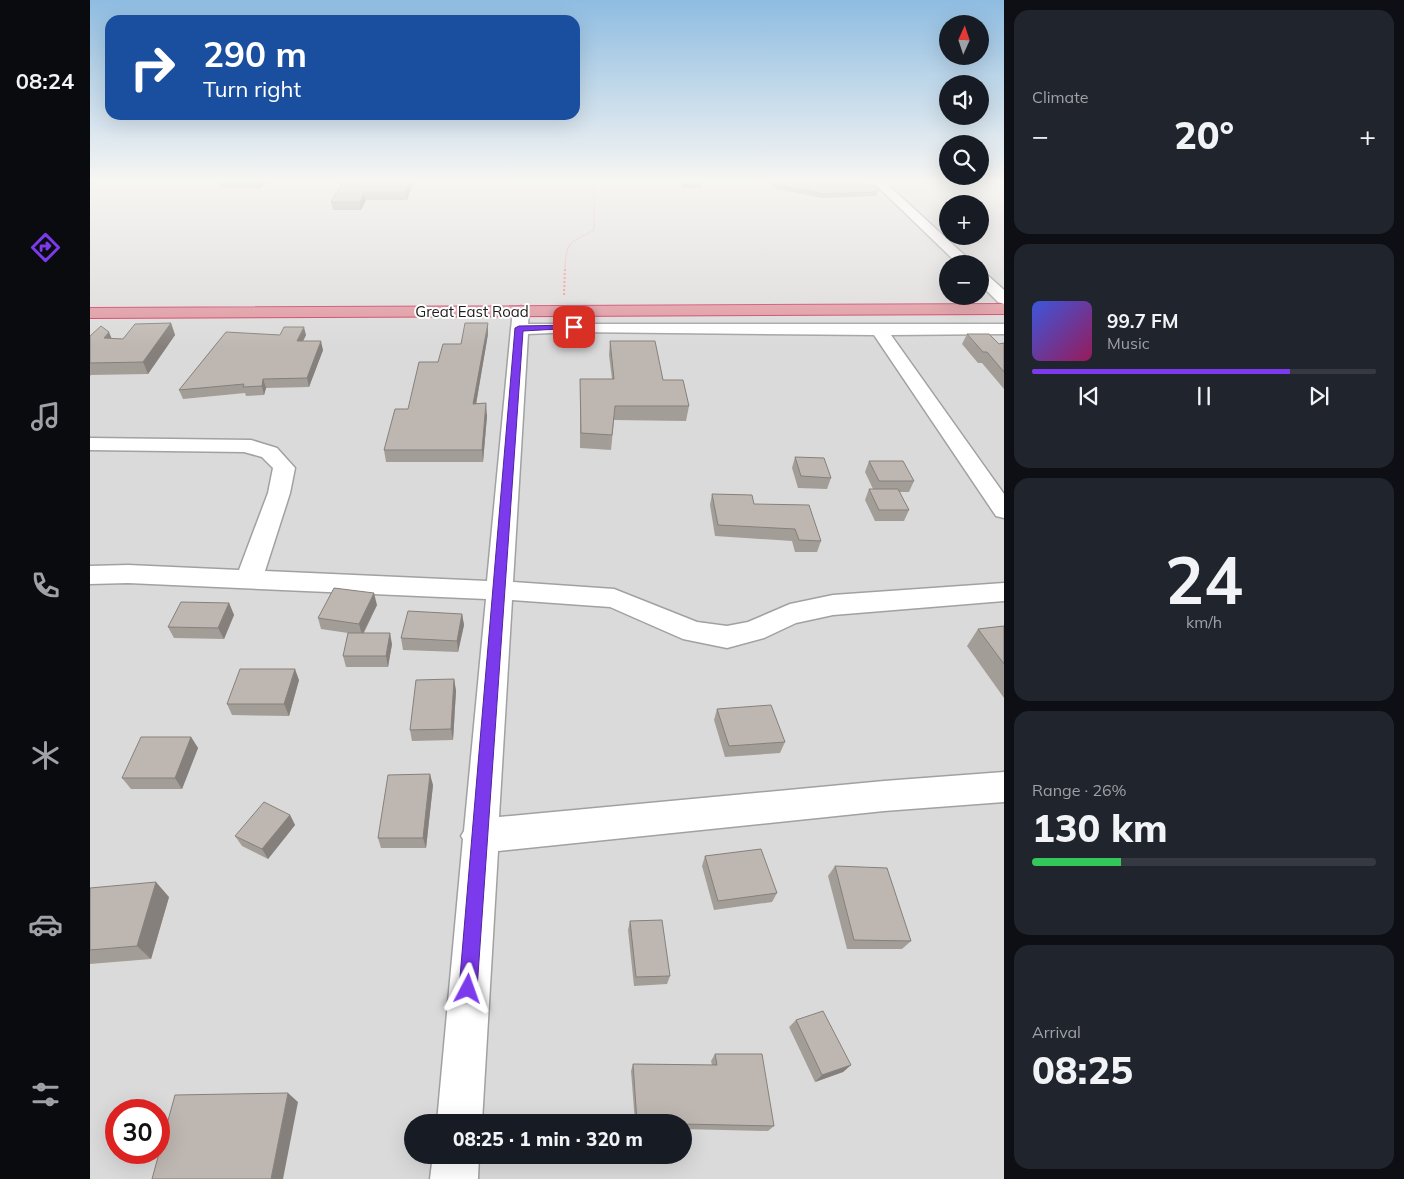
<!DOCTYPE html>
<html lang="en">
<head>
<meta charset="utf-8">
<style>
	body { margin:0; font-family:Mulish,sans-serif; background:#20242c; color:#f1f3f6; height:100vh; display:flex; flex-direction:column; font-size:19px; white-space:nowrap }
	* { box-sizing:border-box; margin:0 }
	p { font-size:16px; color:#9ea1a6 }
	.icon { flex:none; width:28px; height:28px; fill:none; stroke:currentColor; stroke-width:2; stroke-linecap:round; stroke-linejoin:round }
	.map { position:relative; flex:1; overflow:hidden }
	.side { display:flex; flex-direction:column; gap:10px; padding:10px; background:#0d0f14; width:400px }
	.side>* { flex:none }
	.top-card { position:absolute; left:15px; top:15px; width:475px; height:105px; border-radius:15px; box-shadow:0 5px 20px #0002; background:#1a4fa0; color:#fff; overflow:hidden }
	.needle { width:32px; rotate:3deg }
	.tools { position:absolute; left:849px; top:15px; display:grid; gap:10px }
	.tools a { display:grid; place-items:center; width:50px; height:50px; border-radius:50%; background:#171b24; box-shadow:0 5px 20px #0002; font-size:25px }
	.speed { position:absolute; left:15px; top:1099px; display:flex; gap:10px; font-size:25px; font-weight:700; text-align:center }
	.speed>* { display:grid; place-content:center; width:65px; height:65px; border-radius:50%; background:#171b24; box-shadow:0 5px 20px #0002; line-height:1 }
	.speed .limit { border:8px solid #d22; background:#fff; color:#111 }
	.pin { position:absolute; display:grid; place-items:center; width:42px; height:42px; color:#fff; margin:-21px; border-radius:10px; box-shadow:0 2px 8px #0006 }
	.me { position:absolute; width:55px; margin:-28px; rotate:4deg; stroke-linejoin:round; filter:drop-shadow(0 0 4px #0008) }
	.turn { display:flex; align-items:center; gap:18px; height:105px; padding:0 15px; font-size:22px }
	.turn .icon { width:65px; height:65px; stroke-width:2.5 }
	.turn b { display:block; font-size:35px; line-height:42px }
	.big { font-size:38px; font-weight:800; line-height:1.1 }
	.side .widget { flex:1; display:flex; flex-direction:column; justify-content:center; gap:8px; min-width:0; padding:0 18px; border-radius:15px; background:#20242c }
	.side .dial { align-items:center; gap:0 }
	.dial b { font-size:65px; line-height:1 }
	.song { display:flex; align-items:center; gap:15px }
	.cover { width:60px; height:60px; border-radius:8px; background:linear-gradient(135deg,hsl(230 70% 55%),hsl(330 70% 35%)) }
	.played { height:5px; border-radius:2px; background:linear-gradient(90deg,#7c3aed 75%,#363941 75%) }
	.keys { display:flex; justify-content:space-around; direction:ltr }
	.heat { display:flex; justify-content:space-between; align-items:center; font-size:28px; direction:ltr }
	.charge { height:8px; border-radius:4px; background:linear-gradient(90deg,#34c759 26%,#363941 0) }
	.trip { position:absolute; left:314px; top:1114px; width:288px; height:50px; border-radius:25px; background:#171b24; box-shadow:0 5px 20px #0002; font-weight:800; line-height:50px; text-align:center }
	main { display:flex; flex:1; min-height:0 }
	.tab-bar { display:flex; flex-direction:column; width:90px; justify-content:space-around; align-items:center; background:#090b0e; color:#9ea1a6 }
	.tab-bar .icon { width:35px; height:35px }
	.tab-bar .active { color:#7c3aed }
	.tab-bar b { font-size:22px; color:#f1f3f6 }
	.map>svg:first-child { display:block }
	.residential { fill:#dbdada; fill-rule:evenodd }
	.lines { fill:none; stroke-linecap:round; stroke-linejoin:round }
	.minor-casing { stroke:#a1a1a1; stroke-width:3 }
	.highway-casing { stroke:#c9345c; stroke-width:2 }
	.path-far1 { stroke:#ed8b76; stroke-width:1; stroke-dasharray:1 1; stroke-linecap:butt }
	.path { stroke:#ed8b76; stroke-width:2; stroke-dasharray:2 2; stroke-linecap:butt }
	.minor { fill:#fff; fill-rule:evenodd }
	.highway { fill:#de929b; fill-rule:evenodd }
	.wall { fill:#a39d98 }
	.shaded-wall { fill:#85807c }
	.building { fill:#beb7b1; stroke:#85807c }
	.route { fill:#7c3aed; stroke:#51269a }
	.labels { text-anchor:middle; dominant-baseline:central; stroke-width:4; stroke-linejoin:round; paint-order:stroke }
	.far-street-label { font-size:15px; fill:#1d1d1d; stroke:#fff }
</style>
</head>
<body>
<main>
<nav class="tab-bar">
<b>08:24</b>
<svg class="icon active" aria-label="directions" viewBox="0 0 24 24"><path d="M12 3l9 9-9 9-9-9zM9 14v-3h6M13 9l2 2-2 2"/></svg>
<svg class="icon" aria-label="music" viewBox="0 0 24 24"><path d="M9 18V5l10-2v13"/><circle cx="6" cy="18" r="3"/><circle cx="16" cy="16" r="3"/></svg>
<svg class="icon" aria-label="phone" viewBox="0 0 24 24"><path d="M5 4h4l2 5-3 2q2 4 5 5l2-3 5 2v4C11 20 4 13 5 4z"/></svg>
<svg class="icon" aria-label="climate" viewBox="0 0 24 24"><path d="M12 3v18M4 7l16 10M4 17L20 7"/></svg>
<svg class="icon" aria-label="car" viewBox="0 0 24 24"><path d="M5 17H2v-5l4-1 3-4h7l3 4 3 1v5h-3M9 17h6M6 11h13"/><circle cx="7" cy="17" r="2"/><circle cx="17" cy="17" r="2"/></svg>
<svg class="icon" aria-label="filters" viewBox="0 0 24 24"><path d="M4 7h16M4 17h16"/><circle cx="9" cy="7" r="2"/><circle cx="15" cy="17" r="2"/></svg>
</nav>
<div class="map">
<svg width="914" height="1179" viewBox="0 0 914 1179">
	<rect width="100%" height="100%" fill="#edebe4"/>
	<path class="residential" d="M0,182H914V1179H0ZM858,204H890V236H858ZM858,264H890V296H858ZM26,1110H69V1152H26ZM322,1122H592V1155H322Z"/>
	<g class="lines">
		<g class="minor-casing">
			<g id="minor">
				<path d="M783,182H795L884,264H868Z"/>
				<path d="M890,271L895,273L914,290V304L908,302L890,284Z"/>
				<path d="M431,306L439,311L438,324H914V334L801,335L914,494V518L906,516L784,335L484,332L438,334L423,582L524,589L607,622L637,626L658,622L700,604L743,595L914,583V601L743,615L706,623L674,638L637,648L593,639L520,607L422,600L409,817L794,781L914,772V802L794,811L408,851L392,1122H347L373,839L371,836L374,831L396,599L38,583L0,584V566L38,565L149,570L178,493L183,468L172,457L154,452L0,450V438L161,440L187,448L205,468L200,493L175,571L397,581L421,329L423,311Z"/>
				<path d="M343,1155H389L388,1179H340Z"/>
			</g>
		</g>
		<g class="highway-casing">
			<path id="highway" d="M914,304V314L0,318V308Z"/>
		</g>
		<path class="path-far1" d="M475,268C476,240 481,243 504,230V182"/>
		<path class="path" d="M474,295L475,267"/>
		<use href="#minor" class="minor"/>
		<use href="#highway" class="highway"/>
	</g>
	<g class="wall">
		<path d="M129,182H177L170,188L130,187Z"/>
		<path d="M253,182H323L317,200H276L271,210H243L241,202Z"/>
		<path d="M590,182H612L611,188H593Z"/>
		<path d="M679,182H765L788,192L786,196L733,198L683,188Z"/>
		<path d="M81,323L85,335L58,374L1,375L0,376V336L33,339Z"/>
		<path d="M398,334L386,404L397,416L393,462H296L294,450L318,409L348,362L371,344Z"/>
		<path d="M877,334L909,344L914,343V389L892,363H888L872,344Z"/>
		<path d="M216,335L213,341L233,350L219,387L176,388L174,395L156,396L155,393L93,399L89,390Z"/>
		<path d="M520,341L573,380L599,406L596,421L524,420L521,450L490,448V379H522L519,355Z"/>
		<path d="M705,457L741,478L737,489L708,488L702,468Z"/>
		<path d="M779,461L824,481L819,492H809L819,510L814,521H785L775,500L779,489H783L775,472Z"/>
		<path d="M622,494L664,504L731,541L727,552H705L702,541L625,536L620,505Z"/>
		<path d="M139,603L144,615L134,639L84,638L78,627Z"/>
		<path d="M287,605L274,633L302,644L298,667H256L253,656L258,633L231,629L228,618Z"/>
		<path d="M372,614L374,625L368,652L313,650L311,638Z"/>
		<path d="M914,626V698L877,646L888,629Z"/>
		<path d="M364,679L366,691L363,740L322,741L320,730Z"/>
		<path d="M209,680L199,716L142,715L137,704Z"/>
		<path d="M627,709L695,742L690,753L635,757L624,720Z"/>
		<path d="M101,737L108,748L92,789H41L32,778Z"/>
		<path d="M343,785L336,848H291L288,838Z"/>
		<path d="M200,815L205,825L178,859L152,846L145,836Z"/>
		<path d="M615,856L687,893L682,902L624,910L612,866Z"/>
		<path d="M745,866L821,941L812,949H757L738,876Z"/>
		<path d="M0,888L79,897L61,959L0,964Z"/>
		<path d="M540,921L580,976L577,984L544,986L538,930Z"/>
		<path d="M706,1020L761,1065L753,1072L725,1082L699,1027Z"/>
		<path d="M625,1054L684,1126L678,1131L592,1129V1122H545L541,1071L543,1064L622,1065L621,1061Z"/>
	</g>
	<g class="shaded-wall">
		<path d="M170,182H177L170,188L169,183Z"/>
		<path d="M319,182H323L317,200L316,192Z"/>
		<path d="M274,192L276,200L271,210L270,202Z"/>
		<path d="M81,323L85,335L58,374L53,362Z"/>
		<path d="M398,323V334L384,416L383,404Z"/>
		<path d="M214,327L216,335L209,349L207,341Z"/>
		<path d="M19,332L24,344L14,338Z"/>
		<path d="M231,341L233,350L219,387L217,378Z"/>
		<path d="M173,379L176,388L174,395L172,386Z"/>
		<path d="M396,403L397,416L393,462L392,450Z"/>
		<path d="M284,593L287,605L272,635L269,624Z"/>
		<path d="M139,603L144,615L134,639L128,628Z"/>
		<path d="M372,614L374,625L368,652L367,641Z"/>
		<path d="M300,633L302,644L298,667L296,656Z"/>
		<path d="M205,669L209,680L199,716L194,704Z"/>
		<path d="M364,679L366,691L363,740L361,729Z"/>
		<path d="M101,737L108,748L92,789L85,778Z"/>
		<path d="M340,774L343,785L336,848L333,838Z"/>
		<path d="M200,815L205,825L178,859L172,849Z"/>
		<path d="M66,882L79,897L61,959L47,946Z"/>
		<path d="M761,1065L753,1072L725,1082L732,1075Z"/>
		<path d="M198,1093L208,1102L193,1179H181Z"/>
	</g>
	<g class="building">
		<path d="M129,182H170L169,183Z"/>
		<path d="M253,182H319L316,192H274L270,202H241Z"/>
		<path d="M682,182H765L788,187V192L734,194L684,184Z"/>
		<path d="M81,323L53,362L0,363V336L11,326L19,332L14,338L33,339L45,324Z"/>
		<path d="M375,323H398L383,404L396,403L392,450H294L305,409H318L329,362H348L353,344H371Z"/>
		<path d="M194,327H214L207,341H231L217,378L173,379L172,386L153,387L154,384L89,390L136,332L190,335Z"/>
		<path d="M877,334H899L909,344L914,343V372L897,352H893Z"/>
		<path d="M520,341H565L573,380H593L599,406H525L522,435L491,433L490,379H524Z"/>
		<path d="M705,457L734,458L741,478L711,476Z"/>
		<path d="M779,461H813L824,481H789Z"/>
		<path d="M779,489H808L819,510H789Z"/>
		<path d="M622,494L662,495L664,504L719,505L731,541L709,540L705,529L628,525Z"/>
		<path d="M244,588L284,593L269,624L228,618Z"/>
		<path d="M91,602L139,603L128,628L78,627Z"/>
		<path d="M318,611L372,614L367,641L311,638Z"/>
		<path d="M914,626V664L888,629Z"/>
		<path d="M258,633H300L296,656H253Z"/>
		<path d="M150,669H205L194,704H137Z"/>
		<path d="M364,679L361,729L320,730L326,680Z"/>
		<path d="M681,705L695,742L639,746L627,709Z"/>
		<path d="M51,737H101L85,778H32Z"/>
		<path d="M340,774L333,838H288L298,775Z"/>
		<path d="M174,802L200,815L172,849L145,836Z"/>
		<path d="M671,849L687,893L628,901L615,856Z"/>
		<path d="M745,866L797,868L821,941L764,940Z"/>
		<path d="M66,882L47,946L0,950V888Z"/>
		<path d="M572,920L580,976L546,977L540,921Z"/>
		<path d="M733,1011L761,1065L732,1075L706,1020Z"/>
		<path d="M625,1054H672L684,1126L592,1124V1122H547L543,1064L627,1065Z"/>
		<path d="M198,1093L181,1179H62L85,1095Z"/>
	</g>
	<linearGradient id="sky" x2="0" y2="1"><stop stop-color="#8ebce1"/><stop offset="0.52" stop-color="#f7f6f3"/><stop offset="1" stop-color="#f7f6f3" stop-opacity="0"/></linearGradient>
	<rect width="914" height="347" fill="url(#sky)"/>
	<path class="route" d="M484,325H486V328L433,331L387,989L384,995L378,998L372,995L369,989L425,328L429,326Z"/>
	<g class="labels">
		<g class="far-street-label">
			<text x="382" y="311">Great East Road</text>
		</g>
	</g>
</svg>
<div class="tools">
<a><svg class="needle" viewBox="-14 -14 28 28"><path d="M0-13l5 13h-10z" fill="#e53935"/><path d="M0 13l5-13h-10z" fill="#9ea1a6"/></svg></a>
<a><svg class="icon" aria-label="sound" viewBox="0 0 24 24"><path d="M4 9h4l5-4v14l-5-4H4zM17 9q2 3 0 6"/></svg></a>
<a><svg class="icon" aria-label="search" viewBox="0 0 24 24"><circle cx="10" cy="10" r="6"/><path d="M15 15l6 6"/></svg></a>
<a>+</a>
<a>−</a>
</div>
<div class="speed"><div class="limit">30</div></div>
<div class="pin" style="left:484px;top:327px;background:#d93025"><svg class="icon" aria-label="arrive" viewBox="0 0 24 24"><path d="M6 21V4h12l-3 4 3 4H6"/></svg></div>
<svg class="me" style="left:378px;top:989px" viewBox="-20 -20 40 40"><path d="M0-17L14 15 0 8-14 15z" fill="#7c3aed" stroke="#fff" stroke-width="4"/></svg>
<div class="trip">08:25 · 1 min · 320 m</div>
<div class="top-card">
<div class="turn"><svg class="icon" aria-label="right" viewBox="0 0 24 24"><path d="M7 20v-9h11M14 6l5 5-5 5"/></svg><div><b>290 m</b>Turn right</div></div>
</div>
</div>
<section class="side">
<div class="widget"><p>Climate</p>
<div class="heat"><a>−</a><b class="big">20°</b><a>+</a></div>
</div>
<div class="widget">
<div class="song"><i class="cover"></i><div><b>99.7 FM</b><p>Music</p></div></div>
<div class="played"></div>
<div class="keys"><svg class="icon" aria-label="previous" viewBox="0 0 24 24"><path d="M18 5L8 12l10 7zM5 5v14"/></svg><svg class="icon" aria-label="pause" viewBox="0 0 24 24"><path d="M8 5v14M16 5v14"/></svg><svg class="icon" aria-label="next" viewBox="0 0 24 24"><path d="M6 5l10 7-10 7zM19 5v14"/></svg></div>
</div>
<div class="widget dial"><b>24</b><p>km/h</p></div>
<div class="widget"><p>Range · 26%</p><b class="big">130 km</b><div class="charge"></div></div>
<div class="widget"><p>Arrival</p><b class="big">08:25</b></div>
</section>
</main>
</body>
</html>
